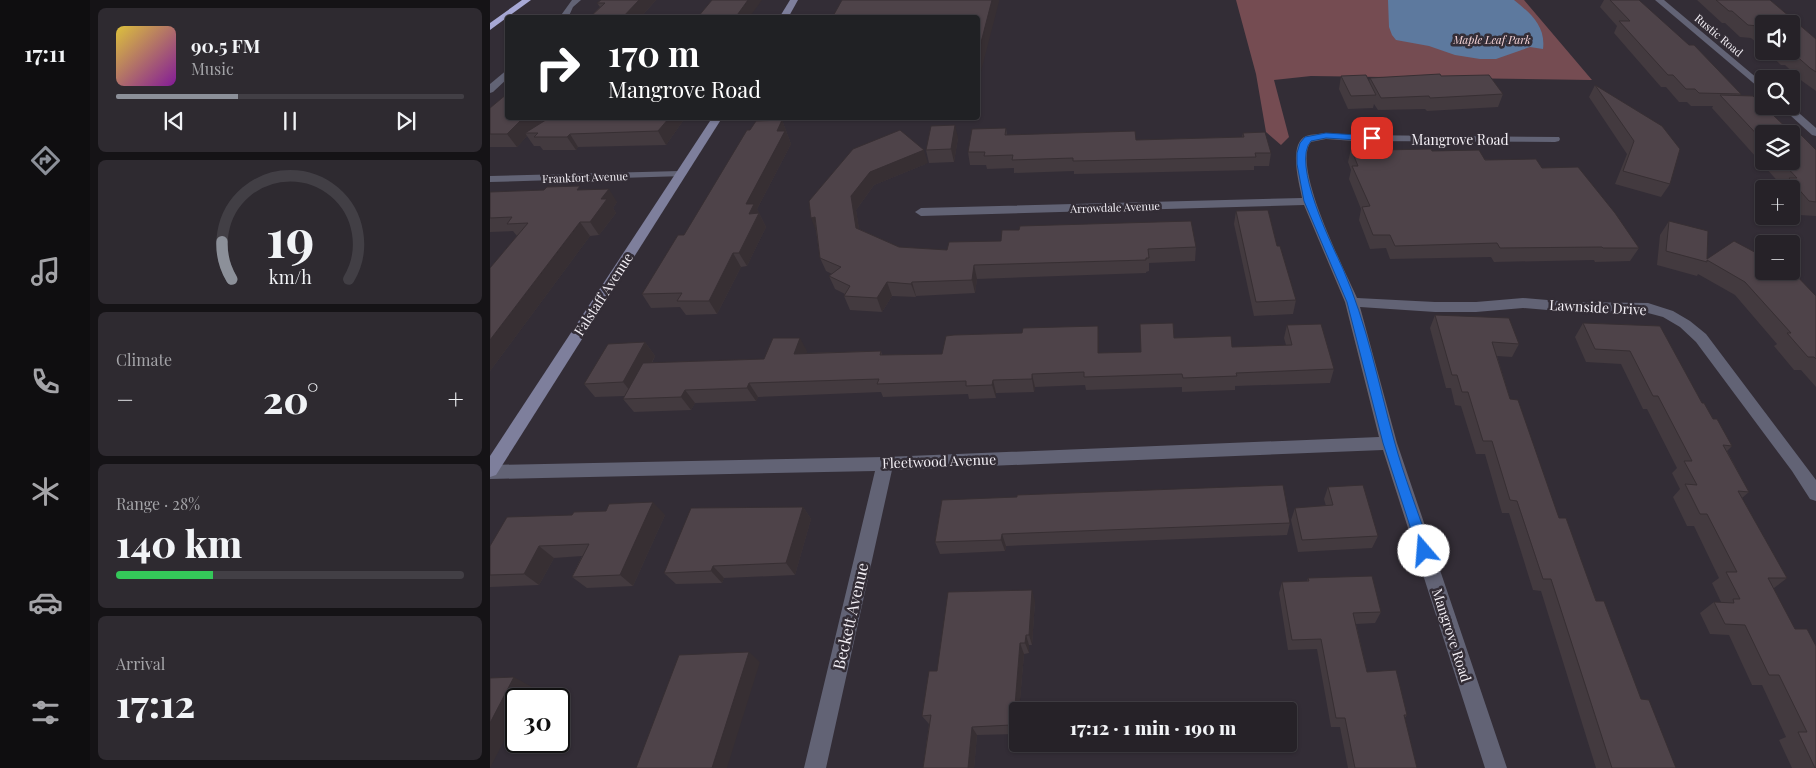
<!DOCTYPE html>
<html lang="en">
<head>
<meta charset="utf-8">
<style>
	body { margin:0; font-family:"Playfair Display",serif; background:#2e2a30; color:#f1f3f6; height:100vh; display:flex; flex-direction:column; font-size:19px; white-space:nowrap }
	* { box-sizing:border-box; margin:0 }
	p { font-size:16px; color:#a4a4a8 }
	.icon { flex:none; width:28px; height:28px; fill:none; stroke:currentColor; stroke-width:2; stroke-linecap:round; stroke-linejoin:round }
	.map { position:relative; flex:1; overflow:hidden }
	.sheet { display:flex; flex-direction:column; gap:8px; padding:8px; background:#151316; width:400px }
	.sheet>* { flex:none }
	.hud { position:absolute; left:15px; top:15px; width:475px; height:105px; border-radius:5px; box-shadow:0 1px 4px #0004,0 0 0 1px #423f45; background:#202124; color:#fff; overflow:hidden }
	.fabs { position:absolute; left:1265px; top:15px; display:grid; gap:10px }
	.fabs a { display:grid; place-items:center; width:45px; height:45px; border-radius:5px; background:#262228; box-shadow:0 1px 4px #0004,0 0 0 1px #423f45; font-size:25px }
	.speed { position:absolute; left:15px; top:688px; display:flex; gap:10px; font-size:25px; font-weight:700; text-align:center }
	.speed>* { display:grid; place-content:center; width:65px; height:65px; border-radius:50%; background:#262228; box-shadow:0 1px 4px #0004,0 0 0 1px #423f45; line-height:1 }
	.speed .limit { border:2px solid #111; border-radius:8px; background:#fff; color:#111 }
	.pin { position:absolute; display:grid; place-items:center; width:42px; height:42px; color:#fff; margin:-21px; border-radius:10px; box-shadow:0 2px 8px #0006 }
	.me { position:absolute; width:55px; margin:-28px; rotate:342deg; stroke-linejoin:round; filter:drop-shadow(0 0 4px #0008) }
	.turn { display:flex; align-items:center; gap:18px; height:105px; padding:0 20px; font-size:22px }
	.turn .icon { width:65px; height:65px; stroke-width:2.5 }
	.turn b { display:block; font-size:35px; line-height:42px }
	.big { font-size:38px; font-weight:800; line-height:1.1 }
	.sheet .tile { flex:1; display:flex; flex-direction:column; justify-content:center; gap:8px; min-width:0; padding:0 18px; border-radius:8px; background:#2e2a30 }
	.sheet .dial { align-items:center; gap:0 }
	.dial svg { height:130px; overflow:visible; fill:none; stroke:#423f45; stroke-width:7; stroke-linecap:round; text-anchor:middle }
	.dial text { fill:#f1f3f6; stroke:none }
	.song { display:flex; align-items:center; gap:15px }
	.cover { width:60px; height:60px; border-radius:8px; background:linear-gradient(135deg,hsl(50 70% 55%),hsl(290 70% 35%)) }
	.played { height:5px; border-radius:2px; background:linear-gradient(90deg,#8c9099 35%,#423f45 35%) }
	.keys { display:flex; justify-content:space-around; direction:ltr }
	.heat { display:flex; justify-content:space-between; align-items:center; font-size:28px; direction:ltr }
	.charge { height:8px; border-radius:4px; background:linear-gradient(90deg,#34c759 28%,#423f45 0) }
	.trip { position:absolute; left:519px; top:702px; width:288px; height:50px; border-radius:5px; background:#262228; box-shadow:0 1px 4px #0004,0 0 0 1px #423f45; font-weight:800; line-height:50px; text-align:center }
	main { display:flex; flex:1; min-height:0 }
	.menu { display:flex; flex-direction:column; width:90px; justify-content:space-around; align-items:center; background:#0f0e10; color:#a4a4a8 }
	.menu .icon { width:35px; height:35px }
	.menu .selected { color:#8c9099 }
	.menu b { font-size:22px; color:#f1f3f6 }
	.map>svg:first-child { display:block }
	.green { fill:#754c52 }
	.water { fill:#5d799e }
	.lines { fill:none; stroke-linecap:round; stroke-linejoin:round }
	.street { fill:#626375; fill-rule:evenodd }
	.secondary { fill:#7e7f9c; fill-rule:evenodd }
	.highway { fill:#a7a8d5; fill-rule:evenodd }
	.wall { fill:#433a3f; fill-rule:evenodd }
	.shaded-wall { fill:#372f33 }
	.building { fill:#4e4349; stroke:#372f33 }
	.route { fill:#1a73e8; stroke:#114b97 }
	.labels { text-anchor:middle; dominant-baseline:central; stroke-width:5; stroke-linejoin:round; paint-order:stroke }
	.far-street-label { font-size:11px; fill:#f3eff5; stroke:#332d36 }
	.far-park-label { font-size:11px; font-style:italic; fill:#f6d5d8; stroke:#332d36 }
	.street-label { font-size:14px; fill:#f3eff5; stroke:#332d36 }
	.near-street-label { font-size:16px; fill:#f3eff5; stroke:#332d36 }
</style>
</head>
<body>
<main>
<nav class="menu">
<b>17:11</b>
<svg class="icon selected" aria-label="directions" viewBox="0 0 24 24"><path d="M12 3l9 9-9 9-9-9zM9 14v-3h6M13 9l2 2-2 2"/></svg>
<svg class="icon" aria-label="music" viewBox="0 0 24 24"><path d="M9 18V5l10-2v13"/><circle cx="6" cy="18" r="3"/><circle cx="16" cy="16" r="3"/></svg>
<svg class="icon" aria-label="phone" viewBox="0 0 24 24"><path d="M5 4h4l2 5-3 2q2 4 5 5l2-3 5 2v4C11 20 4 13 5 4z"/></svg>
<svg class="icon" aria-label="climate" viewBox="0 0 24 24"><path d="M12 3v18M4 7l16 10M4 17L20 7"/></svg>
<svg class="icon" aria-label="car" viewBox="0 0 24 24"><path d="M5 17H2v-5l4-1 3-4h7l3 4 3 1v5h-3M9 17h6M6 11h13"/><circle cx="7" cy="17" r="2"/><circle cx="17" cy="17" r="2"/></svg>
<svg class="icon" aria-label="filters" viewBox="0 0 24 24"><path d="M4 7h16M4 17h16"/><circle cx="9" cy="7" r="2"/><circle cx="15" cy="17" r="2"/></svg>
</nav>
<section class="sheet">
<div class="tile">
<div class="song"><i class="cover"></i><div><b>90.5 FM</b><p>Music</p></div></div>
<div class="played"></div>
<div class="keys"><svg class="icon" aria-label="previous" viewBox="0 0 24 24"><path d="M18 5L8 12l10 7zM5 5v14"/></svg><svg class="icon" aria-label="pause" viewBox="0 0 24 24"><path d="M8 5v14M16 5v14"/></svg><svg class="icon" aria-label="next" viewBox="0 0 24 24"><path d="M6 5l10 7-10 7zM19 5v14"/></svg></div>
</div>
<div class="tile dial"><svg viewBox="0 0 100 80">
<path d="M14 69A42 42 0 1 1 86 69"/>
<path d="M14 69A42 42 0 0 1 8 46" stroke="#8c9099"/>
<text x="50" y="56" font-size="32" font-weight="700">19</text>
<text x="50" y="72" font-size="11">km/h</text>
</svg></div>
<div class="tile"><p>Climate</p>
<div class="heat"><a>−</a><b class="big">20°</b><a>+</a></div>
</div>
<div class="tile"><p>Range · 28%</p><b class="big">140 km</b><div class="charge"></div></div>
<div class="tile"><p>Arrival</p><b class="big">17:12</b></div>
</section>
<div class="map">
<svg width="1326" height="768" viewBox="0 0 1326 768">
	<rect width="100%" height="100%" fill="#332d36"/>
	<path class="green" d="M746,0H1034L1102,80L821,76L784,80L799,137L791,145L776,132L766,74Z"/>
	<path class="water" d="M898,0H1024C1040,13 1056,26 1053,49L1040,47L1006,59H990L965,55L939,46L906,40L902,35L899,27Z"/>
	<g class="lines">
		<g class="street">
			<path d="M82,0H91L83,7L78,18H69Z"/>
			<path d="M1165,0H1174L1274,84V92Z"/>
			<path d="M18,69V78L3,92L0,93V84Z"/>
			<path d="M1290,106H1301L1326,128V136L1322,135Z"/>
			<path d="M836,133L864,135L1069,137L1070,139L1069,141L1065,142L864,141L836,139L821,142C801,166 855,270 867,298L945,302H986L1033,298L1081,302L1158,303L1183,311L1200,321L1216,334L1326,480V501L1320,499L1302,471L1206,342L1190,327L1173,317L1158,313L1081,312L1033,308L986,312H945L870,307L907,443L1017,768H995L893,450L402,470L336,768H314L385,471L0,479V465L395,457L889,437L855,302L814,205L431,216L425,212L431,208L812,198C809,183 798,144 816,136C822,134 830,134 836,133Z"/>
			<path d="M190,171L196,174L194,176L0,182V176Z"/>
		</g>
		<g class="secondary">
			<path d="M300,0H308L298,18H289Z"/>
			<path d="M222,118H232L6,475L0,477V456Z"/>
		</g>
		<path class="highway" d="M32,0H41L0,30V23Z"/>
	</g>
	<g class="wall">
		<path d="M111,0H166L150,18H99L110,7L107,3Z"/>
		<path d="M1114,0H1120L1251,94L1249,96L1326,150V216L1309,215L1301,206V189H1291L1293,187L1222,108L1223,106H1201L1197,102H1189L1176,87H1171L1124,33L1127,26L1110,7ZM1274,134L1301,161H1274Z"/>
		<path d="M1207,0H1280L1326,39V91L1312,81L1295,65H1291L1276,51H1301L1274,24V49L1261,38L1250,37L1235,23H1232Z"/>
		<path d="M851,76L879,81L880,78L951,76L1013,94L1008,107L937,111L935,109L888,110L884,104L883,108L858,109L849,89Z"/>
		<path d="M1105,85L1180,184L1171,197L1125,184L1137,154L1099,97Z"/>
		<path d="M0,108L18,118H55L48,125L59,118H195L176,145L88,147L86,150H53L50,146H44L37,136L27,147H0Z"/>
		<path d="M292,120L301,144L267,209L276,227L257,266L251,267L227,314L196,315L190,307L161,308L152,294L194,235L260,130Z"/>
		<path d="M516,128L517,135L646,140L752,137L753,133L781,153L779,166H764V170L584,174V171L524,173V168L497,169L496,165H480L478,152Z"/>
		<path d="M468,138L464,162L439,163L436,150Z"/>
		<path d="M861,149L942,151L1052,168L1149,248L1140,261L1105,262L1104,260L1004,262L1001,257L900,259L896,248L880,249L869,220L871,209L859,179L861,170L858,162Z"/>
		<path d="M438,163L384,185L366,210L369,229L409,247L457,250L706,247L705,261L659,263V271L656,272V273L487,279L485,293L426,296V297L402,296L392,312L360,310L354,296L355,294L345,289L339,276L342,274L336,271L330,258L326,231L319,201Z"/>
		<path d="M92,190L127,202L123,208L126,213L109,235L100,236L0,371V268L27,236L23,231L0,232V192Z"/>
		<path d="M746,211L787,246L806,300L803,314L764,316L744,224Z"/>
		<path d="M1179,221L1217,259L1326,296V387L1311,370H1304L1284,346L1287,344L1245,295L1208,274L1207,276L1167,265L1170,235Z"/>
		<path d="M945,315L1029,344L1022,357L1007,356L1020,399L1069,518L1151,699L1186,768H1106L1051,591L1043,590L1019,513H1012L995,454H986L971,406L965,405L961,388H956L940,328Z"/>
		<path d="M1093,323L1170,326L1212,403L1242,446L1237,451L1259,492L1252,498L1297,578L1284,588L1326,768H1302L1289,740L1296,737L1272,685H1262L1239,635L1220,634L1210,613L1224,602H1231L1222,583L1229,578L1204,526H1197L1183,497L1190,489L1182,473L1187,468L1157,409H1153L1131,364L1096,362L1085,337Z"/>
		<path d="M797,325L844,369L840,383L745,386V390L692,392V387L596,390L595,385L545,387L544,392L506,393V398L479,399L478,394L393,397L391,392L268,397L266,401L205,403L201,410L144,412L133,399L135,396L105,397L94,384L155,342L165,356L162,363L274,359L317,351L316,353L391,351L392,355L452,354L532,333L608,326L609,353L651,352L684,338L742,347L796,345L794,338Z"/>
		<path d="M838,487L888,536L882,548L808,552L801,520L805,508L836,506L834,499Z"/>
		<path d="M452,500L800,523L797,535L516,546L515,551L450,554L445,542Z"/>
		<path d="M313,507L321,519L305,575L234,578L232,583L186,584L174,573Z"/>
		<path d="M175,515L143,586L97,588L82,577L92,556L64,558L49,585L0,587V546Z"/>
		<path d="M818,578L891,612L885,623L866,624L877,672L917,715L914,719L927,768H858L850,727H841L827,649L798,650L789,593L792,582L817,581Z"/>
		<path d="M545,601L542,645H539V653L534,654L529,711H528V726H526V734L487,735L484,768H433L439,724L432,716L447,671Z"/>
	</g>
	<g class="shaded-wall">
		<path d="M149,0H166L150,18H132Z"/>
		<path d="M258,0H272L259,18H245Z"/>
		<path d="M502,0H509V2L489,79L488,70V54Z"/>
		<path d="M33,118H55L40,133H35L37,136L27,147L17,134Z"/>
		<path d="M179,118H195L176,145L168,131Z"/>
		<path d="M292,120L301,144L267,209L276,227L257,266L249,253L256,204L287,131Z"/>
		<path d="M465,125L468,138L464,162L461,149Z"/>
		<path d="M80,134L88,147L86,150L77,137Z"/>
		<path d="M434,150L438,163L384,185L366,210L371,241L366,228L361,196L380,172Z"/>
		<path d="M119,189L127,202L123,208L126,213L109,235L100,222L111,199Z"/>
		<path d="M325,217L326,231L321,218Z"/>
		<path d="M90,222L100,236L0,371V340Z"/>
		<path d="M243,253L251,267L227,314L219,301Z"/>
		<path d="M484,265L487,279L485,293L482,280Z"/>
		<path d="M397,282L402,296L392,312L387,298Z"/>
		<path d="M422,282L426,296V297L421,284Z"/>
		<path d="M608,326L609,339V366L608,353Z"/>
		<path d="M310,338L317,351L311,367L304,354Z"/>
		<path d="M155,342L165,356L144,396L133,382Z"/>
		<path d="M542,374L545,387L544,392L542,379Z"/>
		<path d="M503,380L506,393V398L502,385Z"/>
		<path d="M259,383L268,397L266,401L257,388Z"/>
		<path d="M195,390L205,403L201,410L191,397Z"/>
		<path d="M163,502L175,515L143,586L130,575Z"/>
		<path d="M313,507L321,519L305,575L296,563Z"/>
		<path d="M512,534L516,546L515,551L511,540Z"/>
		<path d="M49,546L64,558L49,585L34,574Z"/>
		<path d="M223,566L234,578L232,583L221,571Z"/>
		<path d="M542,590L545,601L542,645L539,635Z"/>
		<path d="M536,635L539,645V653L535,643Z"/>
		<path d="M530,643L534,654L529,711H528V725L524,718Z"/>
		<path d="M259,652L270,662L237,768H222Z"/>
		<path d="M24,677L42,687L36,699H26V718L0,768V723Z"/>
		<path d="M522,717L526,726V734L521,725Z"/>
		<path d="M482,727L487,735L484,768H478Z"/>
	</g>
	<g class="building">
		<path d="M111,0H149L132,18H99L115,3H107Z"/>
		<path d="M222,0H258L245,18H207Z"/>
		<path d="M352,0H502L488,54V18H342Z"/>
		<path d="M1120,0H1149L1199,45H1204L1251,94L1209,93L1205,89H1196L1183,75H1178L1129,21H1140Z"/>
		<path d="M1226,0H1280L1326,39V72L1320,68L1303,53L1299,52L1297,51H1301V24H1274V30L1268,26L1258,25L1242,11H1239Z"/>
		<path d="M950,74L951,76L999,75L1013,94L940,98L939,96L891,98L880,78Z"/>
		<path d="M876,75L886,95L861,96L851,76Z"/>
		<path d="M1105,85L1172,126L1190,149L1180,184L1133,171L1144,141Z"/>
		<path d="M18,93V118H33L17,134H0V108Z"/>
		<path d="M1230,95L1263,96L1303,134L1311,135L1326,150V202L1319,201L1299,178H1307L1291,161H1301V134H1274V142Z"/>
		<path d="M59,118H179L168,131L80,134L77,137H44L48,133H35Z"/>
		<path d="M292,120L287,131H295L256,204H264L259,214L269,213L249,253H243L219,301H187L192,293L152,294L188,235H194L257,130H260L266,121Z"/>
		<path d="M465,125L461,149L436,150L441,126Z"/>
		<path d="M516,128L515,135L645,131L646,140L754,137L753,133L775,132L781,153H765L766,157L583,161V158L522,160L523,155L494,156L495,152H478L482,129Z"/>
		<path d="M410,130L434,150L380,172L361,196L366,228L409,247L457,250L459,242L511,241L512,230H529L530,226L701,221L706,247L658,249L659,258H656V260L484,265L482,280L422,282L421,284L397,282L387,298L354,296L360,286L339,276L351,267L330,258L325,217L321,218L319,201L363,149Z"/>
		<path d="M891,148L892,150L941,149L942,151L989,150L995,160L1046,159L1052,168L1088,167L1125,213L1149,248H1113L1112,247L1010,248L1007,243L905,246L900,235H883L872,207L880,206L862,166H868L861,149Z"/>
		<path d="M90,186L87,190L119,189L111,199H117L100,222H90L0,340V268L38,223L17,224L22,217L0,218V192L54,190L57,187Z"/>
		<path d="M778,210L787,246H790L806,300L766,302L746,211Z"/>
		<path d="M1179,221L1218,231L1217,259L1244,241L1274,257V271H1300L1304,273L1326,296V359L1324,357H1318L1297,333H1301L1255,282L1217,260V262L1176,251Z"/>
		<path d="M945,315L1019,318L1029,344L1002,342L1020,399L1028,400L1069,518H1076L1106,601H1114L1151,699L1159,700L1186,768H1122L1061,579H1053L1027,501L1020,500L1002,441H993L978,392H972L967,375H962Z"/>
		<path d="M683,323L684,338L741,336L742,347L802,345L797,325L831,324L844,369L746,373L747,376L693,378L692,374L594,377V372L542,374V379L503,380L502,385L476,386V381L387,384L389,379L259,383L257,388L195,390L191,397L133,399L153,363L274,359L283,338H310L304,354L391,351L390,355L452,354L456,336L464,335L532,333L533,328L608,326V353L651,352L650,324Z"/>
		<path d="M1093,323L1170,326L1212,403H1214L1223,419H1227L1242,446L1233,445L1259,492L1248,491L1297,578H1278L1305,629H1317L1326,646V768H1325L1308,732H1317L1289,675H1279L1255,625L1235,624L1224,602L1244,603L1243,599H1250L1236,572H1247L1217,514H1210L1195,484L1207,485L1194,461H1202L1168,396H1163L1140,351L1105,349Z"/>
		<path d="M155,342L133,382L94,384L118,344Z"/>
		<path d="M793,485L800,523L512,534L511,540L445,542L452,500L527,497V495Z"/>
		<path d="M873,485L888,536L812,540L805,508L843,505L838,487Z"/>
		<path d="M163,502L130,575L82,577L99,544L49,546L34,574L0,575V546L17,517L82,515L84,512L116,511L119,504Z"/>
		<path d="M313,507L296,563L223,566L221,571L174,573L201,508Z"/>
		<path d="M882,576L891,612L863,613L870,643L877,672L906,670L917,715H914L927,768H865L855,718H846L831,639L802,640L792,582L819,581L818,578Z"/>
		<path d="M542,590L539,635H536L535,643H530L524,718L522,717L521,725L482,727L478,768H433L441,715L432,716L439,671H447L458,592Z"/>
		<path d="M259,652L222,768H146L189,655Z"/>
		<path d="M24,677L0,723V678Z"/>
	</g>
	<path class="route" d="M836,133L882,136L886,138L882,141L836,138L821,141C801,163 842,245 853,269C877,324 888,382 904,440C914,477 929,514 941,551L939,556L934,557L930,556L928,551L893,443L857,302L814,201L807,164V153L810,143L815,137Z"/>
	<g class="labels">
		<g class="far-street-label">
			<text transform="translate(1229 35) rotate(40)">Rustic Road</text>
			<text transform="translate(95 177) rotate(-2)">Frankfort Avenue</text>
			<text transform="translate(625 207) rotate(-2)">Arrowdale Avenue</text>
		</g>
		<g class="far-park-label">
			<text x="1002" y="39">Maple Leaf Park</text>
		</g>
		<g class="street-label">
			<text x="970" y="139">Mangrove Road</text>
			<text transform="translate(113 294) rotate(-57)">Falstaff Avenue</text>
			<text transform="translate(1108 307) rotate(3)">Lawnside Drive</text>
			<text transform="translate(449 461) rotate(-2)">Fleetwood Avenue</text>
			<text transform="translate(962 635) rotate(72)">Mangrove Road</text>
		</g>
		<g class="near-street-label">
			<text transform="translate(360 616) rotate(-77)">Beckett Avenue</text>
		</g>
	</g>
</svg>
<div class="fabs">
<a><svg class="icon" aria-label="sound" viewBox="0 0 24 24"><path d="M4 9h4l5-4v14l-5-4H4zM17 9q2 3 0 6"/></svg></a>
<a><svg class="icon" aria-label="search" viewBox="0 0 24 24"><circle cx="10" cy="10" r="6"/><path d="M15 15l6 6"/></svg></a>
<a><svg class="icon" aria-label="layers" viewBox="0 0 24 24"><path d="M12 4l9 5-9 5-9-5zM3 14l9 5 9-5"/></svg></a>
<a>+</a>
<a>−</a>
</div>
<div class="speed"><div class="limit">30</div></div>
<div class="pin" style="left:882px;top:138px;background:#d93025"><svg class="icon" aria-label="arrive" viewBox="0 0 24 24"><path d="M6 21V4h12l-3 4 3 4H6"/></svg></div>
<svg class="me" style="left:934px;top:551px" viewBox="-20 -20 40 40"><circle r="19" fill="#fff"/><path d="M0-13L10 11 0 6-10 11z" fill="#1a73e8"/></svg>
<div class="trip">17:12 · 1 min · 190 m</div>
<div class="hud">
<div class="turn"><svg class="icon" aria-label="right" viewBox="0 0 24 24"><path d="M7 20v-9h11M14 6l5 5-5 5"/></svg><div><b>170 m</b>Mangrove Road</div></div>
</div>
</div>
</main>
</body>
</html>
